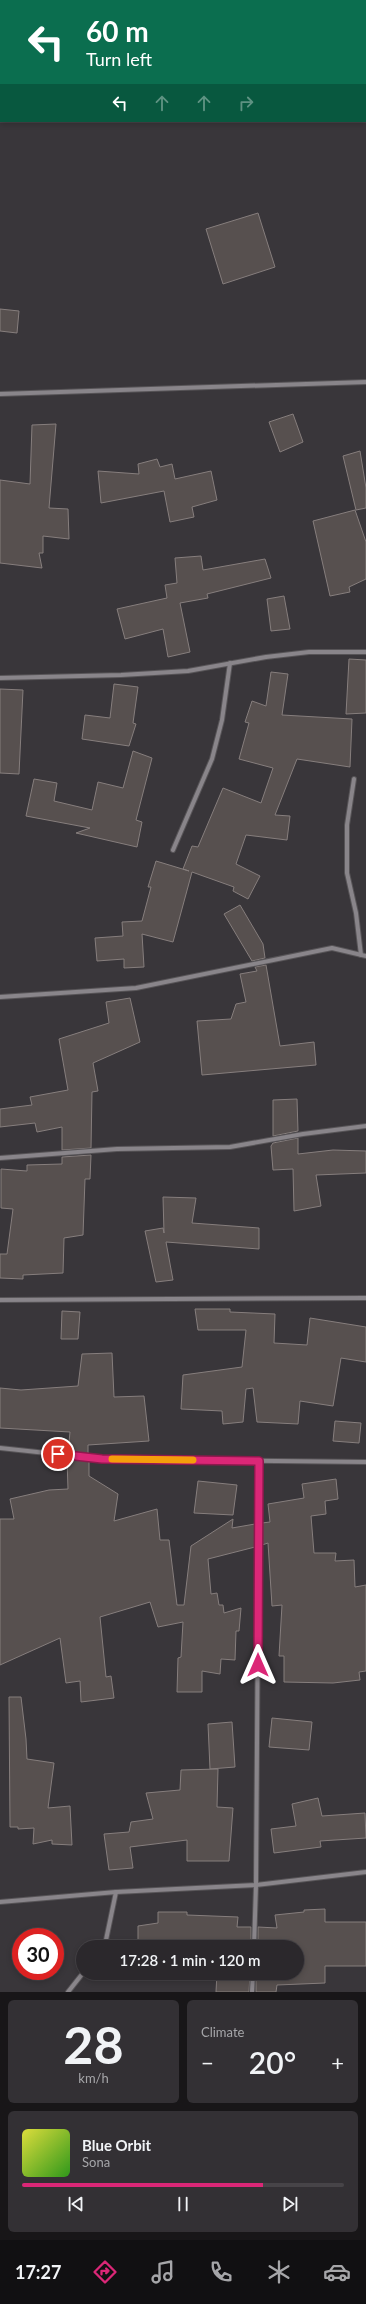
<!DOCTYPE html>
<html lang="en">
<head>
<meta charset="utf-8">
<style>
	body { margin:0; font-family:Lato,sans-serif; background:#333034; color:#f1f3f6; height:100vh; display:flex; flex-direction:column; font-size:15px; white-space:nowrap }
	* { box-sizing:border-box; margin:0 }
	p { font-size:13px; color:#a6a6a9 }
	.icon { flex:none; width:22px; height:22px; fill:none; stroke:currentColor; stroke-width:2; stroke-linecap:round; stroke-linejoin:round }
	.map { position:relative; height:1992px; overflow:hidden }
	.sheet { display:flex; flex-direction:column; gap:8px; padding:8px; background:#181618; flex:1 }
	.sheet>* { flex:none }
	.hud { position:absolute; left:0px; top:0px; width:366px; height:122px; box-shadow:0 2px 6px #0003,0 0 0 1px #474448; background:#0b6e4f; color:#fff; overflow:hidden }
	.speed { position:absolute; left:12px; top:1928px; display:flex; gap:8px; font-size:20px; font-weight:700; text-align:center }
	.speed>* { display:grid; place-content:center; width:52px; height:52px; border-radius:50%; background:#2b282c; box-shadow:0 2px 6px #0003,0 0 0 1px #474448; line-height:1 }
	.speed .limit { border:6px solid #d22; background:#fff; color:#111 }
	.pin { position:absolute; display:grid; place-items:center; width:34px; height:34px; color:#fff; margin:-17px; border:2px solid #fff; border-radius:50%; box-shadow:0 1px 4px #0007 }
	.me { position:absolute; width:44px; margin:-22px; rotate:0deg; stroke-linejoin:round; filter:drop-shadow(0 0 3px #0008) }
	.turn { display:flex; align-items:center; gap:14px; height:84px; padding:0 20px; font-size:18px }
	.turn .icon { width:52px; height:52px; stroke-width:2.5 }
	.turn b { display:block; font-size:28px; line-height:34px }
	.lanes { display:flex; align-items:center; height:38px; padding:0 20px; background:#0003; justify-content:center; gap:20px; direction:ltr }
	.lanes .off { opacity:.35 }
	.big { font-size:30px; font-weight:600; line-height:1.1 }
	.sheet .tile { flex:1; display:flex; flex-direction:column; justify-content:center; gap:6px; min-width:0; padding:0 14px; border-radius:6px; background:#333034 }
	.sheet .dial { align-items:center; gap:0 }
	.dial b { font-size:52px; line-height:1 }
	.song { display:flex; align-items:center; gap:12px }
	.cover { width:48px; height:48px; border-radius:6px; background:linear-gradient(135deg,hsl(60 70% 55%),hsl(110 70% 35%)) }
	.played { height:4px; border-radius:2px; background:linear-gradient(90deg,#db2777 75%,#474448 75%) }
	.keys { display:flex; justify-content:space-around; direction:ltr }
	.heat { display:flex; justify-content:space-between; align-items:center; font-size:22px; direction:ltr }
	.sheet .tiles { flex:1; display:grid; gap:8px; grid-template-columns:1fr 1fr }
	.tile:last-child { grid-column:span 2 }
	.trip { position:absolute; left:76px; top:1940px; width:228px; height:40px; border-radius:20px; background:#2b282c; box-shadow:0 2px 6px #0003,0 0 0 1px #474448; font-weight:600; line-height:40px; text-align:center }
	.menu { display:flex; height:64px; justify-content:space-around; align-items:center; background:#111012; color:#a6a6a9 }
	.menu .icon { width:28px; height:28px }
	.menu .current { color:#db2777 }
	.menu b { font-size:18px; color:#f1f3f6 }
	.map>svg:first-child { display:block }
	.building { fill:#57504f; stroke:#867e7d }
	.lines { fill:none; stroke-linecap:round; stroke-linejoin:round }
	.minor-casing { stroke:#575457; stroke-width:6 }
	.minor { stroke:#89858a; stroke-width:4 }
	.route-casing { stroke:#8e194d; stroke-width:10 }
	.route { stroke:#db2777; stroke-width:7 }
	.slow { stroke:#f59e0b; stroke-width:7 }
</style>
</head>
<body>
<div class="map">
<svg width="366" height="1992" viewBox="0 0 366 1992">
	<rect width="100%" height="100%" fill="#39363a"/>
	<g class="building">
		<path d="M258,213L275,267L223,284L206,229Z"/>
		<path d="M0,309L19,311L17,333L0,331Z"/>
		<path d="M293,414L303,442L280,452L269,422Z"/>
		<path d="M56,424L49,508L68,509L69,539L43,536V553H39L42,568L0,563V480L30,484L32,425Z"/>
		<path d="M360,451L366,488V508L356,510L343,456Z"/>
		<path d="M157,459L160,467L172,464L175,479L211,471L217,500L192,507L194,517L170,522L164,491L101,503L98,471L139,474L138,464Z"/>
		<path d="M355,510L366,542V579L349,587L350,592L330,596L313,521Z"/>
		<path d="M201,556L203,570L265,559L271,578L207,594L208,598L180,603L190,652L168,657L163,629L125,639L117,609L167,598L165,585L177,583L175,558Z"/>
		<path d="M284,596L290,629L271,631L267,599Z"/>
		<path d="M349,659L366,660V713L346,714Z"/>
		<path d="M271,672L288,674L282,715L352,719L350,767L297,759L275,815L290,816L287,840L246,835L236,864L260,876L248,899L233,891L234,887L192,872L173,942L142,934L144,967L124,968V959L97,961L95,938L123,936L122,922L142,921L151,887H148L156,861L189,871L183,869L192,846L198,847L223,788L261,803L273,768L239,759L249,723L245,722L252,701L266,706Z"/>
		<path d="M114,684L138,687L133,723L136,724L129,746L82,739L85,715L110,718Z"/>
		<path d="M0,689L23,690L19,774L0,773Z"/>
		<path d="M133,751L152,758L136,820L142,822L137,847L76,833L90,828L26,816L34,779L57,783L54,801L92,810L98,782L123,788Z"/>
		<path d="M240,905L263,944L265,958L252,961L224,914Z"/>
		<path d="M266,965L280,1046L314,1042L316,1065L202,1075L197,1021L231,1019L236,1004L246,1002L240,974L257,971L255,967Z"/>
		<path d="M130,998L140,1042L93,1063L98,1091L92,1092L91,1148L62,1150V1127L37,1132L35,1123L0,1127V1109L32,1105L30,1097L68,1090L59,1039L109,1023L106,1002Z"/>
		<path d="M297,1099L298,1131L273,1136V1100Z"/>
		<path d="M298,1138V1154L333,1150L366,1151V1173L316,1175L321,1206L294,1211L293,1169L273,1170L271,1146L273,1143Z"/>
		<path d="M91,1155L90,1179H85L83,1235L64,1238L63,1273L23,1275V1279L0,1278V1254H7L13,1209L1,1208V1169L27,1171V1165L62,1164V1157Z"/>
		<path d="M163,1197L196,1198L192,1223L259,1228V1249L166,1242L173,1280L156,1282L145,1231L163,1228L164,1233Z"/>
		<path d="M195,1309H230V1312L275,1314L274,1343L307,1345L310,1318L366,1327V1362L341,1358L333,1406L300,1401L298,1424L257,1422L253,1388L246,1389L243,1422L223,1424L222,1411L181,1409L183,1375L242,1367L246,1330H198Z"/>
		<path d="M62,1311L80,1312L78,1339H61Z"/>
		<path d="M112,1353L114,1397L144,1396L149,1441L88,1445V1454L68,1452L70,1432L0,1428V1388L21,1390L78,1386L82,1354Z"/>
		<path d="M335,1421L361,1423L359,1443L333,1441Z"/>
		<path d="M67,1459L89,1461V1476L118,1494L114,1521L157,1509L160,1540H169L177,1605H184L191,1546L233,1519L232,1528L255,1524V1547L208,1559L211,1594L217,1593L219,1605H223L224,1613L241,1608L239,1631H236L235,1660L221,1659L220,1674L202,1671V1692H177L178,1658L181,1657L183,1622L158,1627L150,1602L100,1617L106,1677L111,1676L114,1698L81,1702L80,1681L66,1683L60,1638L0,1665V1519H14L10,1499L49,1490L68,1489Z"/>
		<path d="M336,1479L338,1499L325,1501L326,1514L311,1516L314,1553H336L335,1561L354,1560L355,1587L366,1585V1671L359,1672L360,1680L333,1683L284,1682V1656H279L282,1605L272,1606L268,1543L262,1545V1523L270,1522L268,1504L304,1498L302,1484Z"/>
		<path d="M198,1481L237,1485L233,1515L194,1513Z"/>
		<path d="M9,1697H21L26,1739L27,1759L54,1763L48,1808L70,1806L72,1845L52,1844V1840L33,1844L34,1828L18,1829V1827H10Z"/>
		<path d="M272,1718L312,1722L309,1750L269,1747Z"/>
		<path d="M232,1722L235,1767L210,1769L208,1724Z"/>
		<path d="M218,1769L217,1807L233,1808L229,1861H187V1840L130,1847L133,1868L109,1870L104,1834L129,1832L131,1822L153,1819L146,1793L180,1790L181,1770Z"/>
		<path d="M318,1798L322,1816L365,1813L366,1838L320,1841L321,1847L274,1853L271,1829L296,1826L292,1804Z"/>
		<path d="M325,1909V1922H366V1966H325V1983L277,1985L276,1992H256V1973H297V1947H258V1927L277,1928L275,1915L304,1912V1910Z"/>
		<path d="M158,1912H187V1915L238,1917L237,1927H251V1947H138V1926L158,1923Z"/>
		<path d="M217,1973H250L249,1992H216Z"/>
	</g>
	<g class="lines">
		<g class="minor-casing">
			<g id="minor">
				<path d="M0,394L366,382"/>
				<path d="M0,678L121,675L188,671L266,657L309,652H366"/>
				<path d="M354,779L347,825V873L356,913L361,955"/>
				<path d="M173,850L212,759L222,720L230,663"/>
				<path d="M0,997L136,988L332,948L366,956"/>
				<path d="M0,1158L117,1149L230,1147L303,1134L366,1126"/>
				<path d="M0,1300L366,1298"/>
				<path d="M0,1448L102,1459L366,1462"/>
				<path d="M0,1902L116,1892L256,1885L366,1872"/>
				<path d="M102,1947L106,1940L116,1892"/>
				<path d="M254,1947L256,1885L259,1461"/>
				<path d="M68,1992L83,1973"/>
				<path d="M252,1992L253,1973"/>
			</g>
		</g>
		<use href="#minor" class="minor"/>
	</g>
	<g class="lines">
		<g class="route-casing">
			<path id="route" d="M58,1454L102,1459L259,1461L258,1665"/>
		</g>
		<use href="#route" class="route"/>
		<path class="slow" d="M112,1459L193,1460"/>
	</g>
</svg>
<div class="speed"><div class="limit">30</div></div>
<div class="pin" style="left:58px;top:1454px;background:#d93025"><svg class="icon" aria-label="arrive" viewBox="0 0 24 24"><path d="M6 21V4h12l-3 4 3 4H6"/></svg></div>
<svg class="me" style="left:258px;top:1665px" viewBox="-20 -20 40 40"><path d="M0-17L14 15 0 8-14 15z" fill="#db2777" stroke="#fff" stroke-width="4"/></svg>
<div class="trip">17:28 · 1 min · 120 m</div>
<div class="hud">
<div class="turn"><svg class="icon" aria-label="left" viewBox="0 0 24 24"><path d="M17 20v-9H6M10 6l-5 5 5 5"/></svg><div><b>60 m</b>Turn left</div></div>
<div class="lanes"><svg class="icon" aria-label="left" viewBox="0 0 24 24"><path d="M17 20v-9H6M10 6l-5 5 5 5"/></svg><svg class="icon off" aria-label="ahead" viewBox="0 0 24 24"><path d="M12 20V5M6 11l6-6 6 6"/></svg><svg class="icon off" aria-label="ahead" viewBox="0 0 24 24"><path d="M12 20V5M6 11l6-6 6 6"/></svg><svg class="icon off" aria-label="right" viewBox="0 0 24 24"><path d="M7 20v-9h11M14 6l5 5-5 5"/></svg></div>
</div>
</div>
<section class="sheet">
<div class="tiles">
<div class="tile dial"><b>28</b><p>km/h</p></div>
<div class="tile"><p>Climate</p>
<div class="heat"><a>−</a><b class="big">20°</b><a>+</a></div>
</div>
<div class="tile">
<div class="song"><i class="cover"></i><div><b>Blue Orbit</b><p>Sona</p></div></div>
<div class="played"></div>
<div class="keys"><svg class="icon" aria-label="previous" viewBox="0 0 24 24"><path d="M18 5L8 12l10 7zM5 5v14"/></svg><svg class="icon" aria-label="pause" viewBox="0 0 24 24"><path d="M8 5v14M16 5v14"/></svg><svg class="icon" aria-label="next" viewBox="0 0 24 24"><path d="M6 5l10 7-10 7zM19 5v14"/></svg></div>
</div>
</div>
</section>
<nav class="menu">
<b>17:27</b>
<svg class="icon current" aria-label="directions" viewBox="0 0 24 24"><path d="M12 3l9 9-9 9-9-9zM9 14v-3h6M13 9l2 2-2 2"/></svg>
<svg class="icon" aria-label="music" viewBox="0 0 24 24"><path d="M9 18V5l10-2v13"/><circle cx="6" cy="18" r="3"/><circle cx="16" cy="16" r="3"/></svg>
<svg class="icon" aria-label="phone" viewBox="0 0 24 24"><path d="M5 4h4l2 5-3 2q2 4 5 5l2-3 5 2v4C11 20 4 13 5 4z"/></svg>
<svg class="icon" aria-label="climate" viewBox="0 0 24 24"><path d="M12 3v18M4 7l16 10M4 17L20 7"/></svg>
<svg class="icon" aria-label="car" viewBox="0 0 24 24"><path d="M5 17H2v-5l4-1 3-4h7l3 4 3 1v5h-3M9 17h6M6 11h13"/><circle cx="7" cy="17" r="2"/><circle cx="17" cy="17" r="2"/></svg>
</nav>
</body>
</html>
